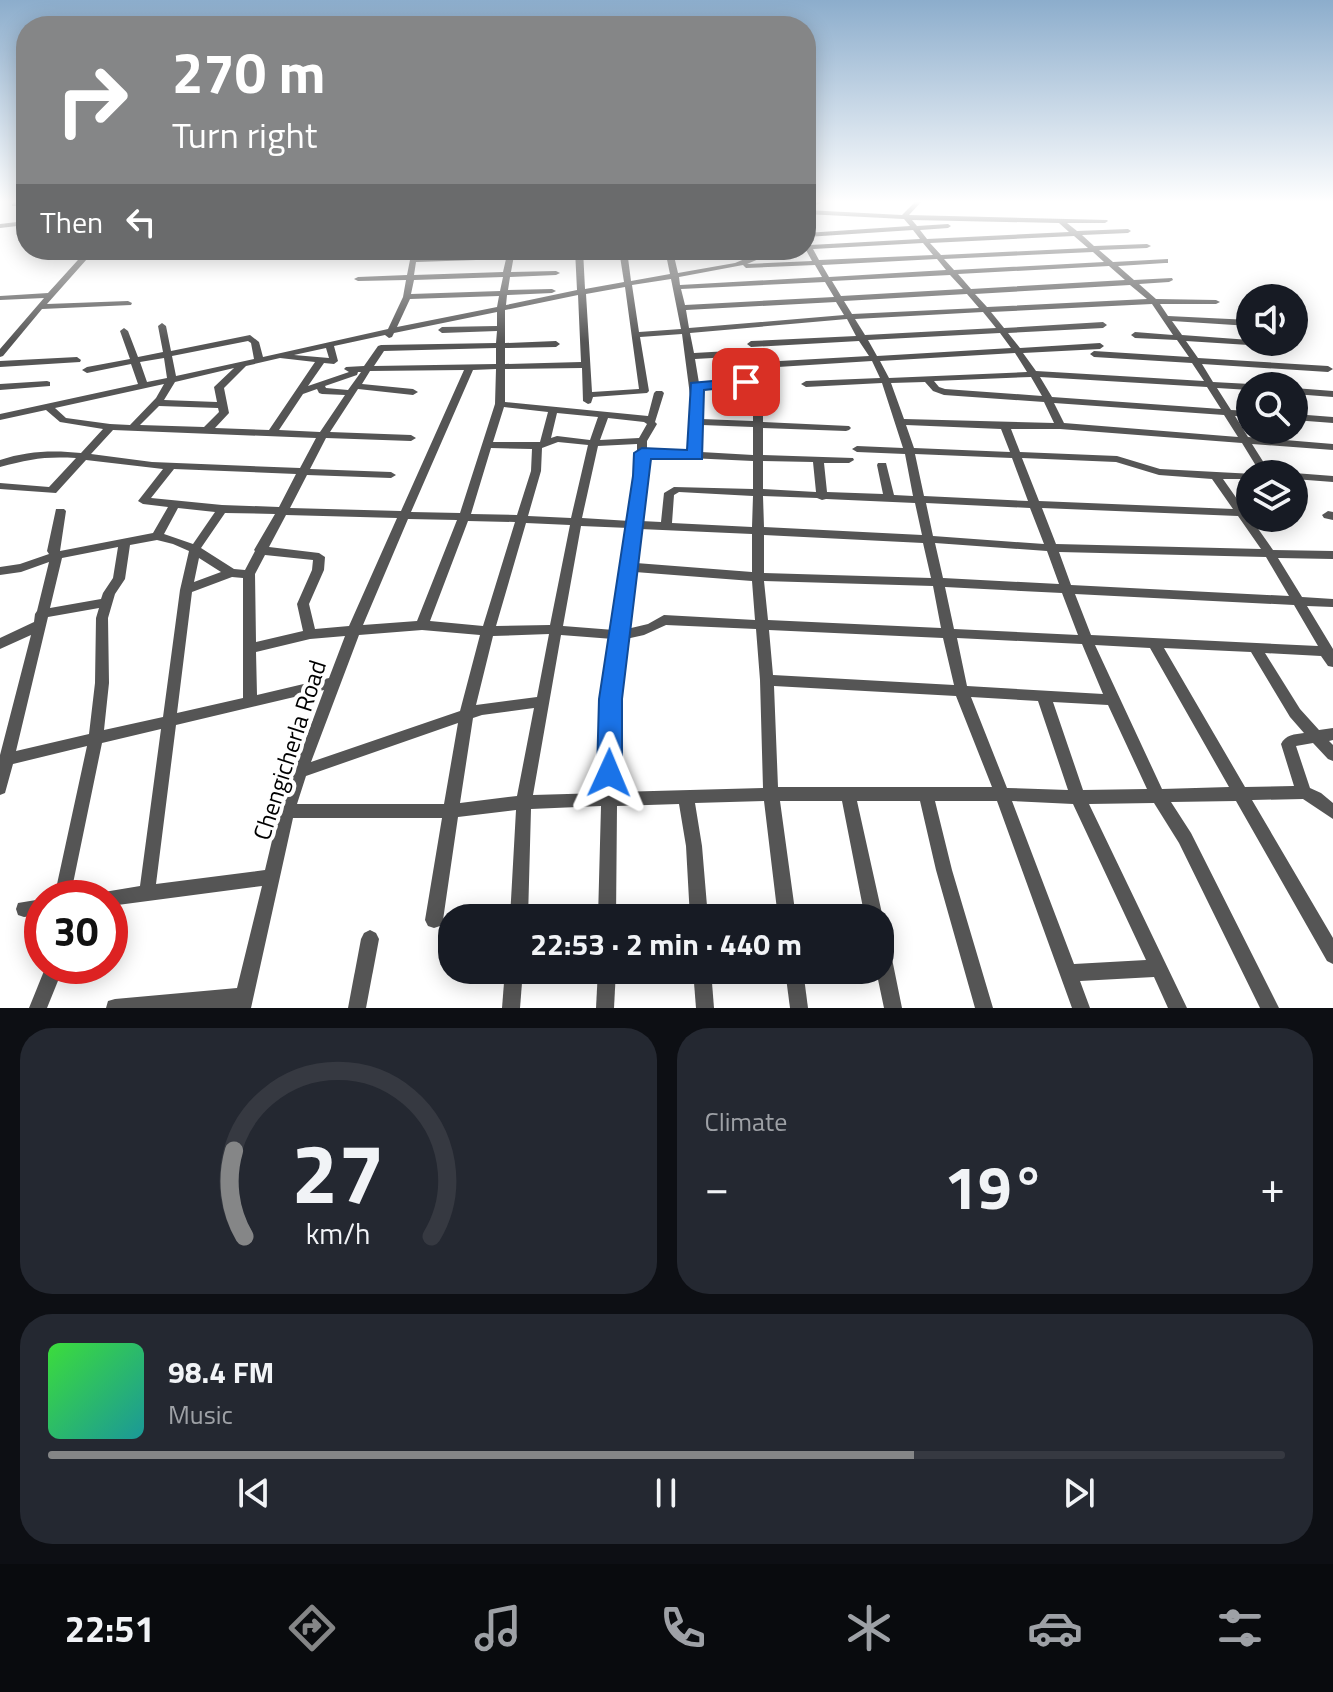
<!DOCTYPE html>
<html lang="en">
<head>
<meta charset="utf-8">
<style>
	body { margin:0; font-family:"Titillium Web",sans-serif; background:#242831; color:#f1f3f6; height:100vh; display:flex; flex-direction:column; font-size:30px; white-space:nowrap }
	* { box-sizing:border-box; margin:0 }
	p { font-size:26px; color:#9ea1a6 }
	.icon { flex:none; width:44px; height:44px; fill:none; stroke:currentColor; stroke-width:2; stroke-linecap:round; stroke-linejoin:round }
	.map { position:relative; height:1008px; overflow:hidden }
	.panel { display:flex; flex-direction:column; gap:20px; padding:20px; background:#0d0f14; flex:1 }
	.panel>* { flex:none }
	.top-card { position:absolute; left:16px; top:16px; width:800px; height:244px; border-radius:32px; box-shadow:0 4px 20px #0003; background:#858687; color:#fff; overflow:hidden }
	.controls { position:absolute; left:1236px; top:284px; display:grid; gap:16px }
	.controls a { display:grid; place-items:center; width:72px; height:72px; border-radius:50%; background:#171b24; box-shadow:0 4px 20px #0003; font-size:40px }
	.speed { position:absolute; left:24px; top:880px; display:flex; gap:16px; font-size:40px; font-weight:700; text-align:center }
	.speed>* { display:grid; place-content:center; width:104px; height:104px; border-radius:50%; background:#171b24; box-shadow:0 4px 20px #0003; line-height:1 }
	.speed .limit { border:12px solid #d22; background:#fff; color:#111 }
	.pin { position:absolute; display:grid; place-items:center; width:68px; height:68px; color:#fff; margin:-34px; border-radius:16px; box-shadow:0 4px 12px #0006 }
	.me { position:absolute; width:88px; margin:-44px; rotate:1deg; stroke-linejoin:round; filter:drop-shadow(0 0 6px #0008) }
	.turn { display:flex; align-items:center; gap:28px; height:168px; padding:0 24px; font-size:36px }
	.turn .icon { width:104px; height:104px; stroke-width:2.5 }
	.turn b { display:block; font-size:56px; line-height:68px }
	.then { display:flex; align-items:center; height:76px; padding:0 24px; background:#0003; gap:16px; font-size:30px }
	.big { font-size:60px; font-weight:700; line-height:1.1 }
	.panel .card { flex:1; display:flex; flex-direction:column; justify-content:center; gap:12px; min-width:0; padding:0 28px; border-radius:32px; background:#242831 }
	.panel .dial { align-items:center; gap:0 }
	.dial svg { height:208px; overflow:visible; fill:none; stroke:#363941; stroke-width:7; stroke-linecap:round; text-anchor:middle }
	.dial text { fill:#f1f3f6; stroke:none }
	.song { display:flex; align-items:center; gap:24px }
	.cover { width:96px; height:96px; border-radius:12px; background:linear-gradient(135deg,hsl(120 70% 55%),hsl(180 70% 35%)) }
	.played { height:8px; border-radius:4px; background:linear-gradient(90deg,#858687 70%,#363941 70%) }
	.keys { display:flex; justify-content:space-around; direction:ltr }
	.heat { display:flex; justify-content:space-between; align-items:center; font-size:44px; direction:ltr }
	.panel .tiles { flex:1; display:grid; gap:20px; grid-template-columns:1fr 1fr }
	.card:last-child { grid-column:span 2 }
	.trip { position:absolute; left:438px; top:904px; width:456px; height:80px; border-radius:32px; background:#171b24; box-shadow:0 4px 20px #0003; font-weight:700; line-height:80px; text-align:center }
	.menu { display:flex; height:128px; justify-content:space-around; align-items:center; background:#090b0e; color:#9ea1a6 }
	.menu .icon { width:56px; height:56px }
	.menu .active { color:#858687 }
	.menu b { font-size:36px; color:#f1f3f6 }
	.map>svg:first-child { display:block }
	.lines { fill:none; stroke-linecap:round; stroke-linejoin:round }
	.minor { fill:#555; fill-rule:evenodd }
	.route { fill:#1a73e8; stroke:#114b97; stroke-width:2 }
	.labels { text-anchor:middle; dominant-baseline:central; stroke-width:8; stroke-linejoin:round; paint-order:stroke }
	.near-street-label { font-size:24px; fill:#000; stroke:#fff }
</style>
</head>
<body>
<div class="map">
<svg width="1333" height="1008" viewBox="0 0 1333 1008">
	<rect width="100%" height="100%" fill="#fff"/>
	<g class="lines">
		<g class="minor">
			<path d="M18,201H25L16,206H12V204Z"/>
			<path d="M817,201H825L806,209V205Z"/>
			<path d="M916,201H922L909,215L1107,220L1108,221L1105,223H1067L1077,231L1128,229L1131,231L1128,233L1082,235L1094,246L1147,244L1151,246L1147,248L1099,250L1113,262L1168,259V263H1165L1118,266L1134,280L1172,278L1173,280L1169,282L1139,284L1156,299L1216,300L1220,302L1216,304H1160L1168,316L1250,320V326L1172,321L1182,335L1250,340V342H1281L1283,344L1279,347L1186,341L1198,358L1328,366L1333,369L1328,372L1202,364L1213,382L1250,384L1254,386H1250V390L1217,388L1231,410L1250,411V417L1235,416L1248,437L1333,444V450L1252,444L1271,474H1261L1242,443L1060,429H1011L1020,452L1117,456L1160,469L1254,474H1250V479H1223L1273,550L1333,551V559L1278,558L1302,597L1333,599V607L1307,606L1333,649V667L1328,666L1321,656L1265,653L1300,709L1319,730L1333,728V740L1329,741L1333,745V761L1328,759L1313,743L1296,746L1310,788L1321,793L1333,803V819L1303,799L1252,800L1333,938V964L1327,961L1236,801L1171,802L1191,833L1279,1008H1260L1179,843L1154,803L1089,804L1187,1008H1168L1154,977L1080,981L1090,1008H1072L997,801H935L952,870L993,1008H975L936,870L920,801H857L883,918L880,924V918H865L842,801H780L796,918H778L764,801L695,803L702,846L708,918H690L686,846L679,804L617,806L616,918H598L601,806L531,809L528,918H510L516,810L458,817L443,920L440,926L434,928L428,926L425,920L442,818H293L251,1008H106L108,1001L115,999L237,988L262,886L110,906V898H102L104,892L140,886L161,729L102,743L70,898H54L87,746L13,764L5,793L0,795V755L31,635L0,649V638L34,622L35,614L37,611L49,562L21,572L0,575V567L20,564L49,554L47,551L56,509H64L66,511L60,551L153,533L168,507L143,504L138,501L163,469L86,460L56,493L0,489V483L49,487L76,458C46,456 29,459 0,467V460C27,451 53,450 81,453L103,429L60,422L46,410L0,420V414L138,384L131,364L87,373L82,370L87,367L130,359L120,331L124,328L128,331L138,357L163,352L158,326L162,323L166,326L171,351L250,335L259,342L263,357L388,329L403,297L406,280L358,281L354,279L358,277L407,275L412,250H420L417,258L507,255V250H515L511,272L556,271L560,273L556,275L510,277L508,290L552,289L556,291L552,293L507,295L506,305L577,290L575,250H583L585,289L624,282L619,250H627L631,281L670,274L665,250H673V252H763L775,250H799L795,252L768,255L747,264L812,261L806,250V242L810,245L920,239L913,230L806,237V233L910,226L904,219L806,214V210L902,215ZM912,220L1059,223L1069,232L927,239L920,230L948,228L951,226L948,224L917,226ZM1074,236L1088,248L941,255L930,243ZM923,243L933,255L819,260L813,249ZM1093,252L1104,262L954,270L944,259ZM674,256H752L735,263L678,273ZM506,259L503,272L414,275L416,262ZM937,259L946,270L829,277L822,265ZM743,265L746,268L815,265L822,277L680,285L679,277ZM1109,266L1125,280L971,289L958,274ZM950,275L963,289L841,296L832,281ZM503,277L500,291L411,294L414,280ZM671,279L681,329L639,332L632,285ZM825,282L834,297L685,305L681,289ZM1130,285L1147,299L987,307L975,294ZM625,287L639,389L592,392L586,294ZM967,294L979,308L852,314L844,301ZM578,295L581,362L505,364V348L556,347L560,344L556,341L505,343V310ZM499,296L497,307L397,327L410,299ZM836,302L844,315L689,328L686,310ZM1152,304L1173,335L1135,332L1131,335L1135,338L1177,340L1189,357L1094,351L1090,354L1094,357L1192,363L1204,381L1036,371L1023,353L1100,349L1104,346L1100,343L1020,348L1008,333L1103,328L1107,325L1103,322L1004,328L991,312ZM497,312V326L442,327L438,330L442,333L497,331L496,343L381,345L378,346L364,366L346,367L344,369L349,372L308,386L324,363L334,364L338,361L334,346L385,335L389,338L392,337L394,333ZM983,312L996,328L865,335L855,319ZM847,319L856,336L751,341L747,344L751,347L859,341L869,356L760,362L756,365L760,368L872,361L880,378L806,381L801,384L806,387L882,383L903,448L857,446L852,449L857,452L905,454L913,496L894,495L886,463H878L877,465L883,494L827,492L824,463H849L854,460L853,458L763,455V428L846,431L849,430L851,428L849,426L763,422V403L758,400L753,403V421L701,419L699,389L754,384L759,381L754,378L699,383L695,359L747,356L751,353L747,350L694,353L690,333ZM1000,333L1011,348L877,356L868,340ZM682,334L691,403V452L647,450V441L657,424L655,422L664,393L662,391H656L654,393L648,416L505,402V369L582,368L583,401L588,404L591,403L593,397L647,393L649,391L640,337ZM248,341L251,343L254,359L176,376L172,356ZM326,348L329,358L294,355ZM496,348V364L374,366L384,351ZM1015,353L1027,372L889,378L880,361ZM164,358L167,378L147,382L140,362ZM280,358L315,362L269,430L215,428L229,413L224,388L246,366ZM234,368L214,387L217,402L164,400L175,382ZM496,369L495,404L460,513L411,512L473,370ZM464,370L401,511L290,508L307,475L391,478L396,475L391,472L310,469L326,438L411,441L416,438L411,435L330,432L358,389L413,395L418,392L413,389L362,384L370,371ZM358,372H361L348,390L326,388L325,386L357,375ZM1031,377L1042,396L945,389L939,387L934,381ZM1040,377L1207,387L1221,409L1052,397ZM925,382L933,391L944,395L1044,402L1054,423L904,419L891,383ZM164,384L156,398L130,425L110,424L66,418L55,408ZM317,389L319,393L322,394L345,395L320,432L279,430L303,394ZM1054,403L1224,415L1238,437L1064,423ZM159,406L218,408L219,412L204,427L140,425ZM504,407L548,412L540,442H493ZM557,413L598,417L590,440L557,436L551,438ZM608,418L644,422L647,424L639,438L600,440ZM702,425L753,427V455L701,452ZM906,425L1001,429L1010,452L914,448ZM113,430L316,438L300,468L152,462L91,454ZM558,442L588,445L571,518L528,516L541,471L542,448ZM637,444V476L630,521L582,518L598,446ZM491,448L532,449L531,471L517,515L471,514ZM915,454L1012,458L1028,501L924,496ZM647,456L753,461V489L674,487L664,493L661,522L641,521L647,476ZM1022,458L1116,462L1159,475L1212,479L1233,509L1039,501ZM763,461L813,462L816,492L763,489ZM174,469L296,474L279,507L222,505L151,498ZM679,492L753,496L752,527L672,523L674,495ZM763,496L817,498L822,500L826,499L915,503L922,535L764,527ZM926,503L1030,508L1044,544L933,536ZM178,508L215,512L193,544L164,534ZM1042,508L1238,516L1261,549L1056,544ZM225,513L275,514L254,550L255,551L245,570L234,569L201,548ZM286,515L397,518L349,626L315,629L309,604L324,570L325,557L319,553L269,547ZM408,519L457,520L417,621L363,625ZM468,521L515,522L483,626L430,621ZM526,523L570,525L550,625L496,626ZM581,526L629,528L614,630L563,626ZM640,529L752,534V572L636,563ZM764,535L923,543L931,578L764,573ZM157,540L173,544L189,551L180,590L163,717L104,730L109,683L108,618L115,594L125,579L130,545ZM935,543L1047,551L1059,584L943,578ZM118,547L113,578L103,593L101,599L50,608L62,558ZM1059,552L1266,557L1289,596L1071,585ZM265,555L313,560L312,570L297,604L303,631L256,642L255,574ZM199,558L221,572L194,582ZM635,572L752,581L755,620L664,615L648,624L627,629ZM232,577L243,578V698L177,713L192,592ZM764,581L933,586L941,628L768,620ZM945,587L1062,593L1078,635L954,629ZM1075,594L1294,605L1318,646L1091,635ZM99,608L96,618L95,683L89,734L16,751L48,617ZM666,625L756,629L760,680L763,788L617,792L618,699L626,639L644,635ZM422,630L480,635L460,711L311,762L359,635ZM769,630L943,638L954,685L773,675ZM549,634L537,697L476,705L493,636ZM561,635L613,639L604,699L602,793L533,795ZM345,636L329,678L257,695L256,652L310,639ZM957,638L1082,644L1103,694L967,686ZM1095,645L1150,648L1229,787L1162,789ZM1164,648L1251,652L1290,717L1304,733C1295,734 1285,735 1281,744L1294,786L1245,787ZM774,686L956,696L992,787H778ZM324,690L279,811L265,870L156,884L176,725ZM971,697L1038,701L1068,790L1007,788ZM1053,702L1108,705L1147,789L1083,790ZM534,708L517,796L460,803L473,718L482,715ZM458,723L444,804H297L306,776ZM1012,801L1073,804L1146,960L1074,964Z"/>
			<path d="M26,221V225L0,228V224Z"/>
			<path d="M87,250H95L47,304L128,301L132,303L131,305L42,309L3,356L0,357V349L44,298L0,300V296L48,293Z"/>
			<path d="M77,357L81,360L80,362L0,367V361Z"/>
			<path d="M47,381L50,382V386L0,390V384Z"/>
			<path d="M1294,388L1333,391V397L1294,394Z"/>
			<path d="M1294,414L1333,417V423L1294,420Z"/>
			<path d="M1294,473L1333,476V482L1294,479V474H1290Z"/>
			<path d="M1328,511L1333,512V520L1324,518L1322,515Z"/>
			<path d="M42,899V915L24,917L18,915L16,909L18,903Z"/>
			<path d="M370,930L376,933L379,939L366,1008H348L361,939L364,933Z"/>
			<path d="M880,935L886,938L889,944L902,1008H884L876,970H880Z"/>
			<path d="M46,966H64L47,1008H29Z"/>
			<path d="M505,970H523L520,1008H502Z"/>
			<path d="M598,970H616L614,1008H596Z"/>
			<path d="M693,970H711L714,1008H696Z"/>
			<path d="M785,970H803L808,1008H790Z"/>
		</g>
	</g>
	<linearGradient id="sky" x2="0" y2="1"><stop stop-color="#8cadcc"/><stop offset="0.59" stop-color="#fff"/><stop offset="1" stop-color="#fff" stop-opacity="0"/></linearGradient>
	<rect width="1333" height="342" fill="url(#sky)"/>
	<path class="route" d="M746,378L754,382L752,385L704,390L702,459H651L622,699V773L618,780L609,784L601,780L597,773L599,699L633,476L634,453L642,448L687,450L691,383Z"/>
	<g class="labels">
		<g class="near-street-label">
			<text transform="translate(289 750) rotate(-72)">Chengicherla Road</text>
		</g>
	</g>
</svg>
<div class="controls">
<a><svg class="icon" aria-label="sound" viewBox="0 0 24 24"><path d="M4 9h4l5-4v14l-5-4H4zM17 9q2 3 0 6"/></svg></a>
<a><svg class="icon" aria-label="search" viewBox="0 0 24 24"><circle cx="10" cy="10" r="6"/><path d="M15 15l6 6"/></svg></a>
<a><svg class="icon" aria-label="layers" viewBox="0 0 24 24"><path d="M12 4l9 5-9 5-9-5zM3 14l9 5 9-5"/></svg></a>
</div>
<div class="speed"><div class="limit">30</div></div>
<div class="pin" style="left:746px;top:382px;background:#d93025"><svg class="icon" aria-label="arrive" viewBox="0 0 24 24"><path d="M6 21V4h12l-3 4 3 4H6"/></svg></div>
<svg class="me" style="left:609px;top:773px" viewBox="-20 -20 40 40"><path d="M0-17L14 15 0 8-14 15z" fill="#1a73e8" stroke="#fff" stroke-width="4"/></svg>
<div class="trip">22:53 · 2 min · 440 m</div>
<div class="top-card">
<div class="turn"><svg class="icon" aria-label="right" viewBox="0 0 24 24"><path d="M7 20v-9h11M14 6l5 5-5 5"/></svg><div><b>270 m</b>Turn right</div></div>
<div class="then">Then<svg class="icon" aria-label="left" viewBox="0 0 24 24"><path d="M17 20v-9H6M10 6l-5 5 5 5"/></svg></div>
</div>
</div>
<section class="panel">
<div class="tiles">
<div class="card dial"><svg viewBox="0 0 100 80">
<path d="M14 69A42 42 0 1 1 86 69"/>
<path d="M14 69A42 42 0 0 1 10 36" stroke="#858687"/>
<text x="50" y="56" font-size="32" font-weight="700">27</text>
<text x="50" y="72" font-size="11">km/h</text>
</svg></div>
<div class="card"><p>Climate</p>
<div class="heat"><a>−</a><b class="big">19°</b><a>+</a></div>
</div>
<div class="card">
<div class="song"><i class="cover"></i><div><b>98.4 FM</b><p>Music</p></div></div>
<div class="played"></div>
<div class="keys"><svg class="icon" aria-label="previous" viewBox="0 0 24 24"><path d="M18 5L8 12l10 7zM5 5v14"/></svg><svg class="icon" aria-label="pause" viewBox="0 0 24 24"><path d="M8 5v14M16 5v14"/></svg><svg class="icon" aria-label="next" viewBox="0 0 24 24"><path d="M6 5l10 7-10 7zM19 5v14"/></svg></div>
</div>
</div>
</section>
<nav class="menu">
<b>22:51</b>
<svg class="icon active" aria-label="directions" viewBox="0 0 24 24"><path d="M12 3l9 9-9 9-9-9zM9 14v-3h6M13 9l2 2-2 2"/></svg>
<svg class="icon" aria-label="music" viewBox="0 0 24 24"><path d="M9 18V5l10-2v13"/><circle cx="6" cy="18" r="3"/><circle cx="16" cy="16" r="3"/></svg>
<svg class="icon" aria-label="phone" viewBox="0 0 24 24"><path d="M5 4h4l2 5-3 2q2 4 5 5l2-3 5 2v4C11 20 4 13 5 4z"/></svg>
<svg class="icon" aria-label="climate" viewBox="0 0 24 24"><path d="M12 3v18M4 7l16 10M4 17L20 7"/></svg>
<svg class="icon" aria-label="car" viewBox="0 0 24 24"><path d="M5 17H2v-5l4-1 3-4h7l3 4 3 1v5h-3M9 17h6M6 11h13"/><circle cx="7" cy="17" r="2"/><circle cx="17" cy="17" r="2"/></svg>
<svg class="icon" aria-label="filters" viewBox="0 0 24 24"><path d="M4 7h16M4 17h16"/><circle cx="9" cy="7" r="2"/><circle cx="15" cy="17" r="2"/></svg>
</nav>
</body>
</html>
